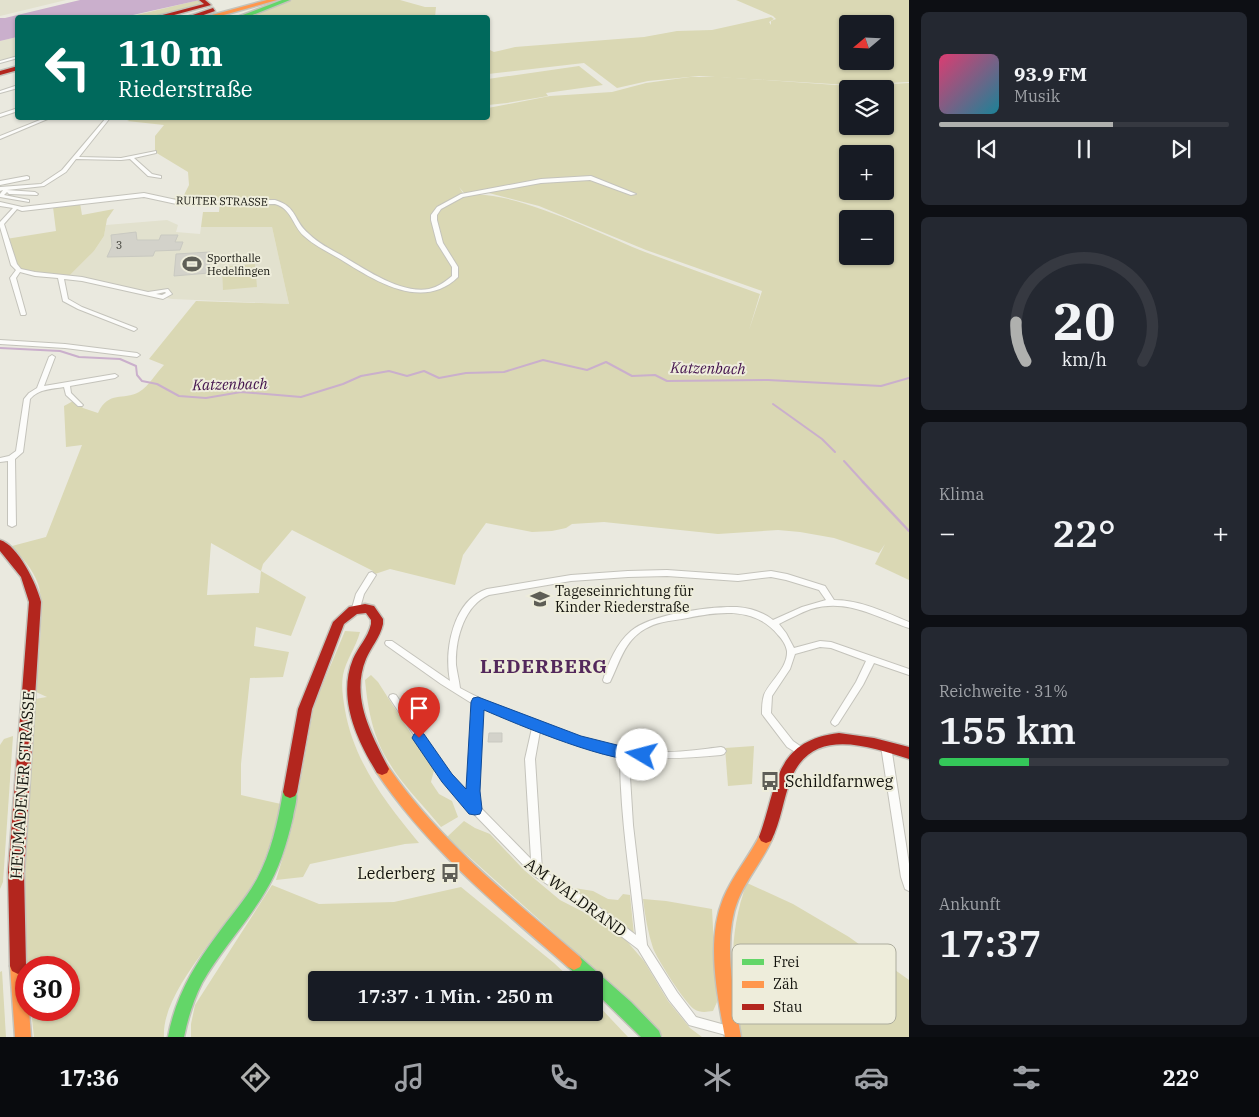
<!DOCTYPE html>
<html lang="de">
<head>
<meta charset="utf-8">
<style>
	body { margin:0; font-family:"IBM Plex Serif",serif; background:#242831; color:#f1f3f6; height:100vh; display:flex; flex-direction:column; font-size:19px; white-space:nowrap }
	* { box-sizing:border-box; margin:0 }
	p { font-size:16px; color:#9ea1a6 }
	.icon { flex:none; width:28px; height:28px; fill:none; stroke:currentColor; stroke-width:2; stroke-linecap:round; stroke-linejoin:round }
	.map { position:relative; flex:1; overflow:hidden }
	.details { display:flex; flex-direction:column; gap:12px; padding:12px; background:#0d0f14; width:350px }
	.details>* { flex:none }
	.guide { position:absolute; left:15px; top:15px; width:475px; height:105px; border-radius:5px; box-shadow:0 1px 4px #0004; background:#00695c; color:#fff; overflow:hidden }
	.needle { width:32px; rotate:251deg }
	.tools { position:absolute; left:839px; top:15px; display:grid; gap:10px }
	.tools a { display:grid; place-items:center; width:55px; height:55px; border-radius:5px; background:#171b24; box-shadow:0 1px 4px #0004; font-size:25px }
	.speed { position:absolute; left:15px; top:956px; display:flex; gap:10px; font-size:25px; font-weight:700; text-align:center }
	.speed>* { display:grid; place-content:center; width:65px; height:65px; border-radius:50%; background:#171b24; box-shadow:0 1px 4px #0004; line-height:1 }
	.speed .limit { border:8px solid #d22; background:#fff; color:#111 }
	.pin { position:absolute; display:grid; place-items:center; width:42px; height:42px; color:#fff; margin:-51px -21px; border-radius:50% 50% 50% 0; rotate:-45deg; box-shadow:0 0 5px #0007 }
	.pin .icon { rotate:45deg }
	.me { position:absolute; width:55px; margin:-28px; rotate:278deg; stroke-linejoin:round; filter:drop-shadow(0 0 4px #0008) }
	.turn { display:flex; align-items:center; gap:18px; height:105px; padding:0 20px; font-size:22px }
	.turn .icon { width:65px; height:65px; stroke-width:2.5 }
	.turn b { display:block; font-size:35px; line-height:42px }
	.big { font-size:38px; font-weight:600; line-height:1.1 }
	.details .card { flex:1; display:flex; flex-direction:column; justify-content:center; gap:8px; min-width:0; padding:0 18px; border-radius:8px; background:#242831 }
	.details .dial { align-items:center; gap:0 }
	.dial svg { height:130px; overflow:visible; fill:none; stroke:#363941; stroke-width:7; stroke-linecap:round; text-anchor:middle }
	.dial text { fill:#f1f3f6; stroke:none }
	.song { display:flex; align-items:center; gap:15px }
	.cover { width:60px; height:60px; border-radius:8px; background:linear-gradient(135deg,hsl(340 70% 55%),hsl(190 70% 35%)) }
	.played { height:5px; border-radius:2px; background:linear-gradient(90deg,#afb0ae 60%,#363941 60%) }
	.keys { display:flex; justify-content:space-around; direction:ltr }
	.heat { display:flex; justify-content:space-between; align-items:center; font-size:28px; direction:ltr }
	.charge { height:8px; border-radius:4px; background:linear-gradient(90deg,#34c759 31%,#363941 0) }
	.trip { position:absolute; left:308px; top:971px; width:295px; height:50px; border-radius:5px; background:#171b24; box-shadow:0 1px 4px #0004; font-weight:600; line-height:50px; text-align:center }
	.menu { display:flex; height:80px; justify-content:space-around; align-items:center; background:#090b0e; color:#9ea1a6 }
	.menu .icon { width:35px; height:35px }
	.menu .current { color:#afb0ae }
	.menu b { font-size:22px; color:#f1f3f6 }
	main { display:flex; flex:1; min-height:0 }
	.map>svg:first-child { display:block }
	.built { fill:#e2e1ce }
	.green { fill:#dad8b4; fill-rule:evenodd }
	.water { fill:#caafcc }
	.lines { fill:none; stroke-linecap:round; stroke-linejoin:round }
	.stream-far1 { stroke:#caafcc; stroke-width:2 }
	.stream { stroke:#caafcc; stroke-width:2.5 }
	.building { fill:#d3d2ca; stroke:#c9c9c1 }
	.street-casing { stroke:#c4c3bb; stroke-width:2 }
	.fast-casing { stroke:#c4c3bb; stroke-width:3 }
	.slow-casing { stroke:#c4c3bb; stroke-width:3 }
	.jam-casing { stroke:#c4c3bb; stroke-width:3 }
	.street { fill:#fcfcfa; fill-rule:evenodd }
	.fast { fill:#63d668; fill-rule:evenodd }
	.slow { fill:#ff974d; fill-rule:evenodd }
	.jam { fill:#b3261e; fill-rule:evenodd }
	.route { fill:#1a73e8; stroke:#114b97 }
	.labels { text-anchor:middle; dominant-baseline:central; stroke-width:4; stroke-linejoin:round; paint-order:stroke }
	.far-street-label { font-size:11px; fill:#13130d; stroke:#eeeddb }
	.number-label { font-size:11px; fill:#45453e }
	.far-poi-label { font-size:11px; fill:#13130d; stroke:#eeeddb; text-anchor:start }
	.poi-label { font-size:14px; fill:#13130d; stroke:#eeeddb; text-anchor:start }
	.water-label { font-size:15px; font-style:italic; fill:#43134d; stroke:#eeeddb }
	.near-poi-label { font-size:16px; fill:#13130d; stroke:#eeeddb; text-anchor:start }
	.near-street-label { font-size:16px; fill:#13130d; stroke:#eeeddb }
	.district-label { font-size:19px; font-weight:bold; letter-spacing:1px; fill:#53285c; stroke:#eeeddb }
	.key { fill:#eeeddb; stroke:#acac9d; stroke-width:1 }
	.key-label { font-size:14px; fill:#13130d }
</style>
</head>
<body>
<main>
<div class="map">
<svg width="909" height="1037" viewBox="0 0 909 1037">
	<rect width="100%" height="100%" fill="#eae9df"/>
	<g class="built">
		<path d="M0,0H66L0,16Z"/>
		<path d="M17,37V57L0,61V41Z"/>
		<path d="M167,220L178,225L176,232L200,234L201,227H272L289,304L172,299L68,277L94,251L104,236L106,225Z"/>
	</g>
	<g class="green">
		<path d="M199,0L204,3L199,7L148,17L124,18Z"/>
		<path d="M292,0H400L425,7H436L435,17L241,18Z"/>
		<path d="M736,0H909V82L848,85L699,76L648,81L617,88L584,63L488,74V49L494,52L515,47L644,37L677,31L712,30L771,17L774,19L769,22L771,25V21L776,19L773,16ZM848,24H885V61H848Z"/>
		<path d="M579,66L603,85L546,93L548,96L507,103L488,105V79Z"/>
		<path d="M690,77H721L850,86L909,83V580L875,564L885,544L879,553L834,538L800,532L778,530L718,534L604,522L572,524L566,528L552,531L532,532L486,523L463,555L455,585L390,569L372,575L373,571L292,530L263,564L261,571L306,597L291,636L256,627L254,646L289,652L283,677L250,678L241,764V795L281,804C274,831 267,859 253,883C229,925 161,990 164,1037H34L31,1010H69V968L26,967L23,885L35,699L47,697L36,692C37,668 46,605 38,584C33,569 22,558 12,546L46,537L82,445L66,447L64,406L75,400L83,408L98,413C109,390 123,401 139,392C149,386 156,373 164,365L149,359L196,301L289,304L272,227H201L203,212H219L220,201L193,203L169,200L184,195L189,185L188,172L155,152V136L164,125L127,121L134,118H414L415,120L419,118H488V108L550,96L612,92L646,83ZM848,89H885V126H848ZM848,154H885V191H848ZM459,187L465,194L481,191L539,206L646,250L762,291L749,330L760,294C721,280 683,266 645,252C602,235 507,186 465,196ZM848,219H885V256H848ZM211,543L261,571L259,593L207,595Z"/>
		<path d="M80,203L82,215L114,209L107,219L104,236L94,251L68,277L19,270L6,239L56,231L53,207Z"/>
		<path d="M255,264L257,287L223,290L222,267Z"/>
		<path d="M345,631L360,632C356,647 346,660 343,675C341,687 343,698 345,710C354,762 386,803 419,843L405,844L310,864L303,877L276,880L292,827L314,705Z"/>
		<path d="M371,675L378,682L434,770L431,782L439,794L452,801L458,817L441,827C425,807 403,786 390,764C373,738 368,710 365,680Z"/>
		<path d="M13,736L3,882L0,889V745L4,739Z"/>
		<path d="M754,746L752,784L728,786L725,748Z"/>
		<path d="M464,821L475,828L490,834L524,870L560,900L595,918L625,939L644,961L668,1001L690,1028L702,1037H663L629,1000L447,837Z"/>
		<path d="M747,883L793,904L849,937L909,980V1037H742C730,987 728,931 747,883Z"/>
		<path d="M272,885L319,904L394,902L461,887L554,963L572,980H316V1012H594V1001L628,1037H191V1024L195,1005Z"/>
		<path d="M574,888L593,891L608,899L618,900L623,894L630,895L634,935L574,891Z"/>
		<path d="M643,899L666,901L712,909L717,1002L713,1011C706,1012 700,1013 694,1009C685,1003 657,959 653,948C648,933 645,916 643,899Z"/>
		<path d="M2,971L6,1037H0V972Z"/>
	</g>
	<path class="water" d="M80,0H200L124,17L18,18L17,37L0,41V18H5Z"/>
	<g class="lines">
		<g class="stream-far1">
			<path d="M0,348L60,351L79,357L120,359L136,366L137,375L142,381L157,384L179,396L206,398L241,392L301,397L343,384L361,376L389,371L407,376L424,371L439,378L466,373L504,372L543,360L587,370L606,362L632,376L655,375L667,381L768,380L881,386L909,378"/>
			<path d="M773,404L822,439L835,452"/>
			<path d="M844,461L864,483"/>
		</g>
		<path class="stream" d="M863,482L909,531"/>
	</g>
	<g class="building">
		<path d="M136,232L137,240H159L161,235H178L175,242H183L180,250L155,251L153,256L107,257L112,246L111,235Z"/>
		<path d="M210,252L209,273L174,276L176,254Z"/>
		<path d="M489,733H502V742H488Z"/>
	</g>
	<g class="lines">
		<g class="street-casing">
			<g id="street">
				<path d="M18,56V58L0,63V61Z"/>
				<path d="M18,85V88L0,93V91Z"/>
				<path d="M18,108V111L0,117V114Z"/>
				<path d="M45,118H50L0,139V136Z"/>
				<path d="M106,118H110L79,157L121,158L156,151V153L134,158L152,174L161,176V178L148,176L130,159L121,160L76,159L66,172L44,186L7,190L35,192L38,194L37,195L9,194L7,192L4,195L29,200V202L0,197V194L3,190L0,191V187L41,184L62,170Z"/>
				<path d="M27,176L29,177V179L0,185V181Z"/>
				<path d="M591,176L636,194L631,195L590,180L541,183L463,197L441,209L437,215V220L443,243L458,267V277C422,312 374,280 340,259C328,252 315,246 304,236C292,225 292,209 275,204L181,205L144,197L22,211L17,209L4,224L17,264L21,269L35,272L82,277L148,292L168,289L172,294L163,299L82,281L64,279L68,299L82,307L136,328L137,329L134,331L78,309L63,301L58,278L35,276L20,272L16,278L26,314L25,315H21L10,278L16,270L11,265L0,227V222L13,208L0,206V202L22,207L144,193L181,201L275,200C298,207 293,221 309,234C318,243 330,249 341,255C365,269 400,294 429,289C438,287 445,282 452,276V267L437,243L431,220V215L437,207L461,194L541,179ZM165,292L166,293L162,295L156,294Z"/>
				<path d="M0,340L65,344L137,353L140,355L137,357L65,348L0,344Z"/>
				<path d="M52,355L55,357L44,386L115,374L118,376L115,378L70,386L71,393L83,405L82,406H78L66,395L64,387C52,389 38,389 30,399L23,452L15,459L16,525L12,527L8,525V461L0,462V458L9,456L16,451L24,399L29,393L37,388L49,357Z"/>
				<path d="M667,570L738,575L771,571L787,574L825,586L834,600C860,600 885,612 909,622V628C876,617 847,598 811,609C800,613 789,619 779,624L786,633L794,648L820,641L831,642L909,669V675L874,663L863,685L838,724L835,726L832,724L831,722L856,682L866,661L831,648L820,647L795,654L790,669L772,696L771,713L793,741L803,748L805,751L803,754L800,755L787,747L762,714C762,708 762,701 764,695C770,681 788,668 787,651C786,645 782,639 778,635C754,605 715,612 682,619C669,621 656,622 645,629C624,641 620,662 610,682L607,683L604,682L603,680C609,662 616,644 631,631C650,614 712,606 737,607C750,608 763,612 773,620L802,607L826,600L819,590L786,580L771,577L738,581L667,576L628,577L571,581L489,595C464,605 455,640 456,665C457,672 459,680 460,688C485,702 511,712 537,722C579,739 622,751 667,752C685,752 703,749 721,747L724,748L726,751L724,754L721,755C690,758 660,760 630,756V777L633,825L647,945L677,992L696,1017L736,1028L738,1032L736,1036L733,1037L689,1025L669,1000L638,949L584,908L533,875L472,812L444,781L389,697L390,695L393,694L396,695L450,775L469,796L473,704L441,684L386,645L385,643L386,641H392L450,681C444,650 453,600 487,589L571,575L628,571ZM482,708L532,728L525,759L531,859L480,807L478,791ZM540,731L595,749L620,755C620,815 630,875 636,935L592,902L542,870L535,759Z"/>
				<path d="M372,572L376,575L364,594L360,608L359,610H353L352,608L356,594L369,573Z"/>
				<path d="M886,742L889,743L891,746L909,864V891L905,889L901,877L881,746L883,743Z"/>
			</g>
		</g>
		<g class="fast-casing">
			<g id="fast">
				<path d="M282,0H290L245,18H235Z"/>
				<path d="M290,786L295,788C299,796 294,809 293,817C287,843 279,870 265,892C246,924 220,951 202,983C193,1001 188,1018 184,1037H168C175,998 193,967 217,935C230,917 246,899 257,879C271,853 278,822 283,792L285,788Z"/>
				<path d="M574,954L580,957L631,1002L659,1031L661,1037H641L594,991V980H582L568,967L566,962L568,957Z"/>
			</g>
		</g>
		<g class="slow-casing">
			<g id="slow">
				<path d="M267,0H277L213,18H201Z"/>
				<path d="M382,763L387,765C439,841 510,897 580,957L582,962L580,967L574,970L568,967C499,907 429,850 377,773L375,769L377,765Z"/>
				<path d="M766,831L771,833L773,837C764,859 747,878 738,900C722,939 734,997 741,1037H725C717,994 706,941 723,899C732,876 750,856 761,833Z"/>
				<path d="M18,958L24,961L26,966V1010H29L31,1037H15L10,966L12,961Z"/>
			</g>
		</g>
		<g class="jam-casing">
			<g id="jam">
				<path d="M199,0H205L211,5L163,18H151L204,4Z"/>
				<path d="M213,8L215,11L195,18H184Z"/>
				<path d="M18,66V70L0,75V71Z"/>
				<path d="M0,540C18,545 37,585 41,602L24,873L26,966L24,971L18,974L12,971L10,966L8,873L29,602L21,577L0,551Z"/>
				<path d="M365,604L374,606L383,619V624C380,638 371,647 366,659C350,698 372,735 389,769L387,773L382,775L377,773C357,740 337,698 353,659C358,647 368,638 371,624V620L366,613L357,614L344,624L312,709L297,792L295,796L290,798L285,796L283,792L298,709L333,622L349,607Z"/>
				<path d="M839,733L874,738L909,747V759C868,746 812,726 791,779C783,799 781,822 771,841L766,843L761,841L759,837C778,786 773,741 839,733Z"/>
			</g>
		</g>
		<use href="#street" class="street"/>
		<use href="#fast" class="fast"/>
		<use href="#slow" class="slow"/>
		<use href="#jam" class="jam"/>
	</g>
	<path class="route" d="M478,697L581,736L625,747L647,751L649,755L647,759C620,768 514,723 484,710L480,791L482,809L480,814L475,815L469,814L442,782L412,738L414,734L419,732L424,734L452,774L466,789L471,702L473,698Z"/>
	<defs>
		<g id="stadium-bare" transform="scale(1.5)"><path d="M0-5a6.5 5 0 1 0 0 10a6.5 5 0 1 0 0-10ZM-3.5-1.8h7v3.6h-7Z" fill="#5e5e56" stroke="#eeeddb" stroke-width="2.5" paint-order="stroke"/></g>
		<g id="school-bare" transform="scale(1.5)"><path d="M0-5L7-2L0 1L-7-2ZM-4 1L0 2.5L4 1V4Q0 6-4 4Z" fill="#5e5e56" stroke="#eeeddb" stroke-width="2.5" paint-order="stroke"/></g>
		<g id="bus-bare" transform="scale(1.5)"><path d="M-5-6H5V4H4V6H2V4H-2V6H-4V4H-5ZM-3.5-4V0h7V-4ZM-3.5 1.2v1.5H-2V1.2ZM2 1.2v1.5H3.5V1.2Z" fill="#5e5e56" stroke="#eeeddb" stroke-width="2.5" paint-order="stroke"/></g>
	</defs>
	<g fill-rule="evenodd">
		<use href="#stadium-bare" x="192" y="264"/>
		<use href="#school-bare" x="540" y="599"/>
		<use href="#bus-bare" x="770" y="781"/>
		<use href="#bus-bare" x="450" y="873"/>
	</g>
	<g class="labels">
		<g class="far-street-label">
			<text transform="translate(222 201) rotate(1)">RUITER STRASSE</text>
		</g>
		<g class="number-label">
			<text x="119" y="245">3</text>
		</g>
		<g class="far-poi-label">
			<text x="207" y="258">Sporthalle<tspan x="207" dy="13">Hedelfingen</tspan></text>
		</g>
		<g class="poi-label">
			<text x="555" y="591">Tageseinrichtung für<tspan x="555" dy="16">Kinder Riederstraße</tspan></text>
		</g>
		<g class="water-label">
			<text transform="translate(708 368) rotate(1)">Katzenbach</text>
			<text transform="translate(230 384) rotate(-1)">Katzenbach</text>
		</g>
		<g class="near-poi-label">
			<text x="785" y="781">Schildfarnweg</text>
			<text x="435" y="873" text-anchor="end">Lederberg</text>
		</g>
		<g class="near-street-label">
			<text transform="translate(22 785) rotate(-86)">HEUMADENER STRASSE</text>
			<text transform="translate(576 897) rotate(36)">AM WALDRAND</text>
		</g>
		<g class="district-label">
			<text x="544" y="666">LEDERBERG</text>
		</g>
	</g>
	<rect x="732" y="944" width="164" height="80" rx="8" class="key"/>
	<rect x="742" y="959" width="22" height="6" fill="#63d668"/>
	<rect x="742" y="981" width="22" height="7" fill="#ff974d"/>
	<rect x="742" y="1004" width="22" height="6" fill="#b3261e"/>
	<g class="key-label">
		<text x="773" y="967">Frei</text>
		<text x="773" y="989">Zäh</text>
		<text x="773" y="1012">Stau</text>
	</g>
</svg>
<div class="tools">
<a><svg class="needle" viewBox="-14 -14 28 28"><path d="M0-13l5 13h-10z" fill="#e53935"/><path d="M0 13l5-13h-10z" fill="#9ea1a6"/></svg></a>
<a><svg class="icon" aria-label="layers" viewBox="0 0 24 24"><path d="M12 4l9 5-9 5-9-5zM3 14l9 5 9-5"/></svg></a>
<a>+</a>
<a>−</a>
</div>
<div class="speed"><div class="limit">30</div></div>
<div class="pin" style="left:419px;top:738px;background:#d93025"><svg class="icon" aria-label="arrive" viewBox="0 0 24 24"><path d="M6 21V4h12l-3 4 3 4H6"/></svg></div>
<svg class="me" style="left:642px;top:755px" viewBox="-20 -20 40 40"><circle r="19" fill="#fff"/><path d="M0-13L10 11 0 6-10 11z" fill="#1a73e8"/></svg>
<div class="trip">17:37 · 1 Min. · 250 m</div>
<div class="guide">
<div class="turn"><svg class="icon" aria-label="left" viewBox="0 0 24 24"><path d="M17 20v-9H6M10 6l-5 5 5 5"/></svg><div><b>110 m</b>Riederstraße</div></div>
</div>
</div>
<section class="details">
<div class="card">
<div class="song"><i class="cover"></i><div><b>93.9 FM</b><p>Musik</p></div></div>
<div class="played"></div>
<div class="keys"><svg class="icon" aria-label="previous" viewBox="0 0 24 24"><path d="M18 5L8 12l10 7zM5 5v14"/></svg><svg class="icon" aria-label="pause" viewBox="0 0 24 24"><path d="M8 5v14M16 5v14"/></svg><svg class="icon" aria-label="next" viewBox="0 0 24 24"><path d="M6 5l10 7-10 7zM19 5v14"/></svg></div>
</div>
<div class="card dial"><svg viewBox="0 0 100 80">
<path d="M14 69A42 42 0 1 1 86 69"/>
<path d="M14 69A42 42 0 0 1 8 45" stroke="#afb0ae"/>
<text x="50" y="56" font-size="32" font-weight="700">20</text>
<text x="50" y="72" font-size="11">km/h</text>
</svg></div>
<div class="card"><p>Klima</p>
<div class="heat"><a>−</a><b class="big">22°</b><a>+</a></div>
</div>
<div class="card"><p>Reichweite · 31%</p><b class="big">155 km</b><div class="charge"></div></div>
<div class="card"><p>Ankunft</p><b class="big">17:37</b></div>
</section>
</main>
<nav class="menu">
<b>17:36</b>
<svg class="icon current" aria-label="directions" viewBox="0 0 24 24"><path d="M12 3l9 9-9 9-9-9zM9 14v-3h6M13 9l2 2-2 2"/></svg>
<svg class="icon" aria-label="music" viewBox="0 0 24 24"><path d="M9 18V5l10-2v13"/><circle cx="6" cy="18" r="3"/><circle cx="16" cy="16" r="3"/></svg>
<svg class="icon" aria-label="phone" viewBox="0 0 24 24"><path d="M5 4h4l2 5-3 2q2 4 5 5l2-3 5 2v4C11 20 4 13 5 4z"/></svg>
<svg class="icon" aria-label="climate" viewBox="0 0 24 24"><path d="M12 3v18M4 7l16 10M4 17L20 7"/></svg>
<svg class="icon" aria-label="car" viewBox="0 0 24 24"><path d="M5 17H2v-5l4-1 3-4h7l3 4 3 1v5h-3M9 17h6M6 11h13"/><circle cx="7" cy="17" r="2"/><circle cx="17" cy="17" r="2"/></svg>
<svg class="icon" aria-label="filters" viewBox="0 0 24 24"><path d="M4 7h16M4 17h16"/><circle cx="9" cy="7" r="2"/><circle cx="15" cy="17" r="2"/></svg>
<b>22°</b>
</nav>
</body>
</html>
